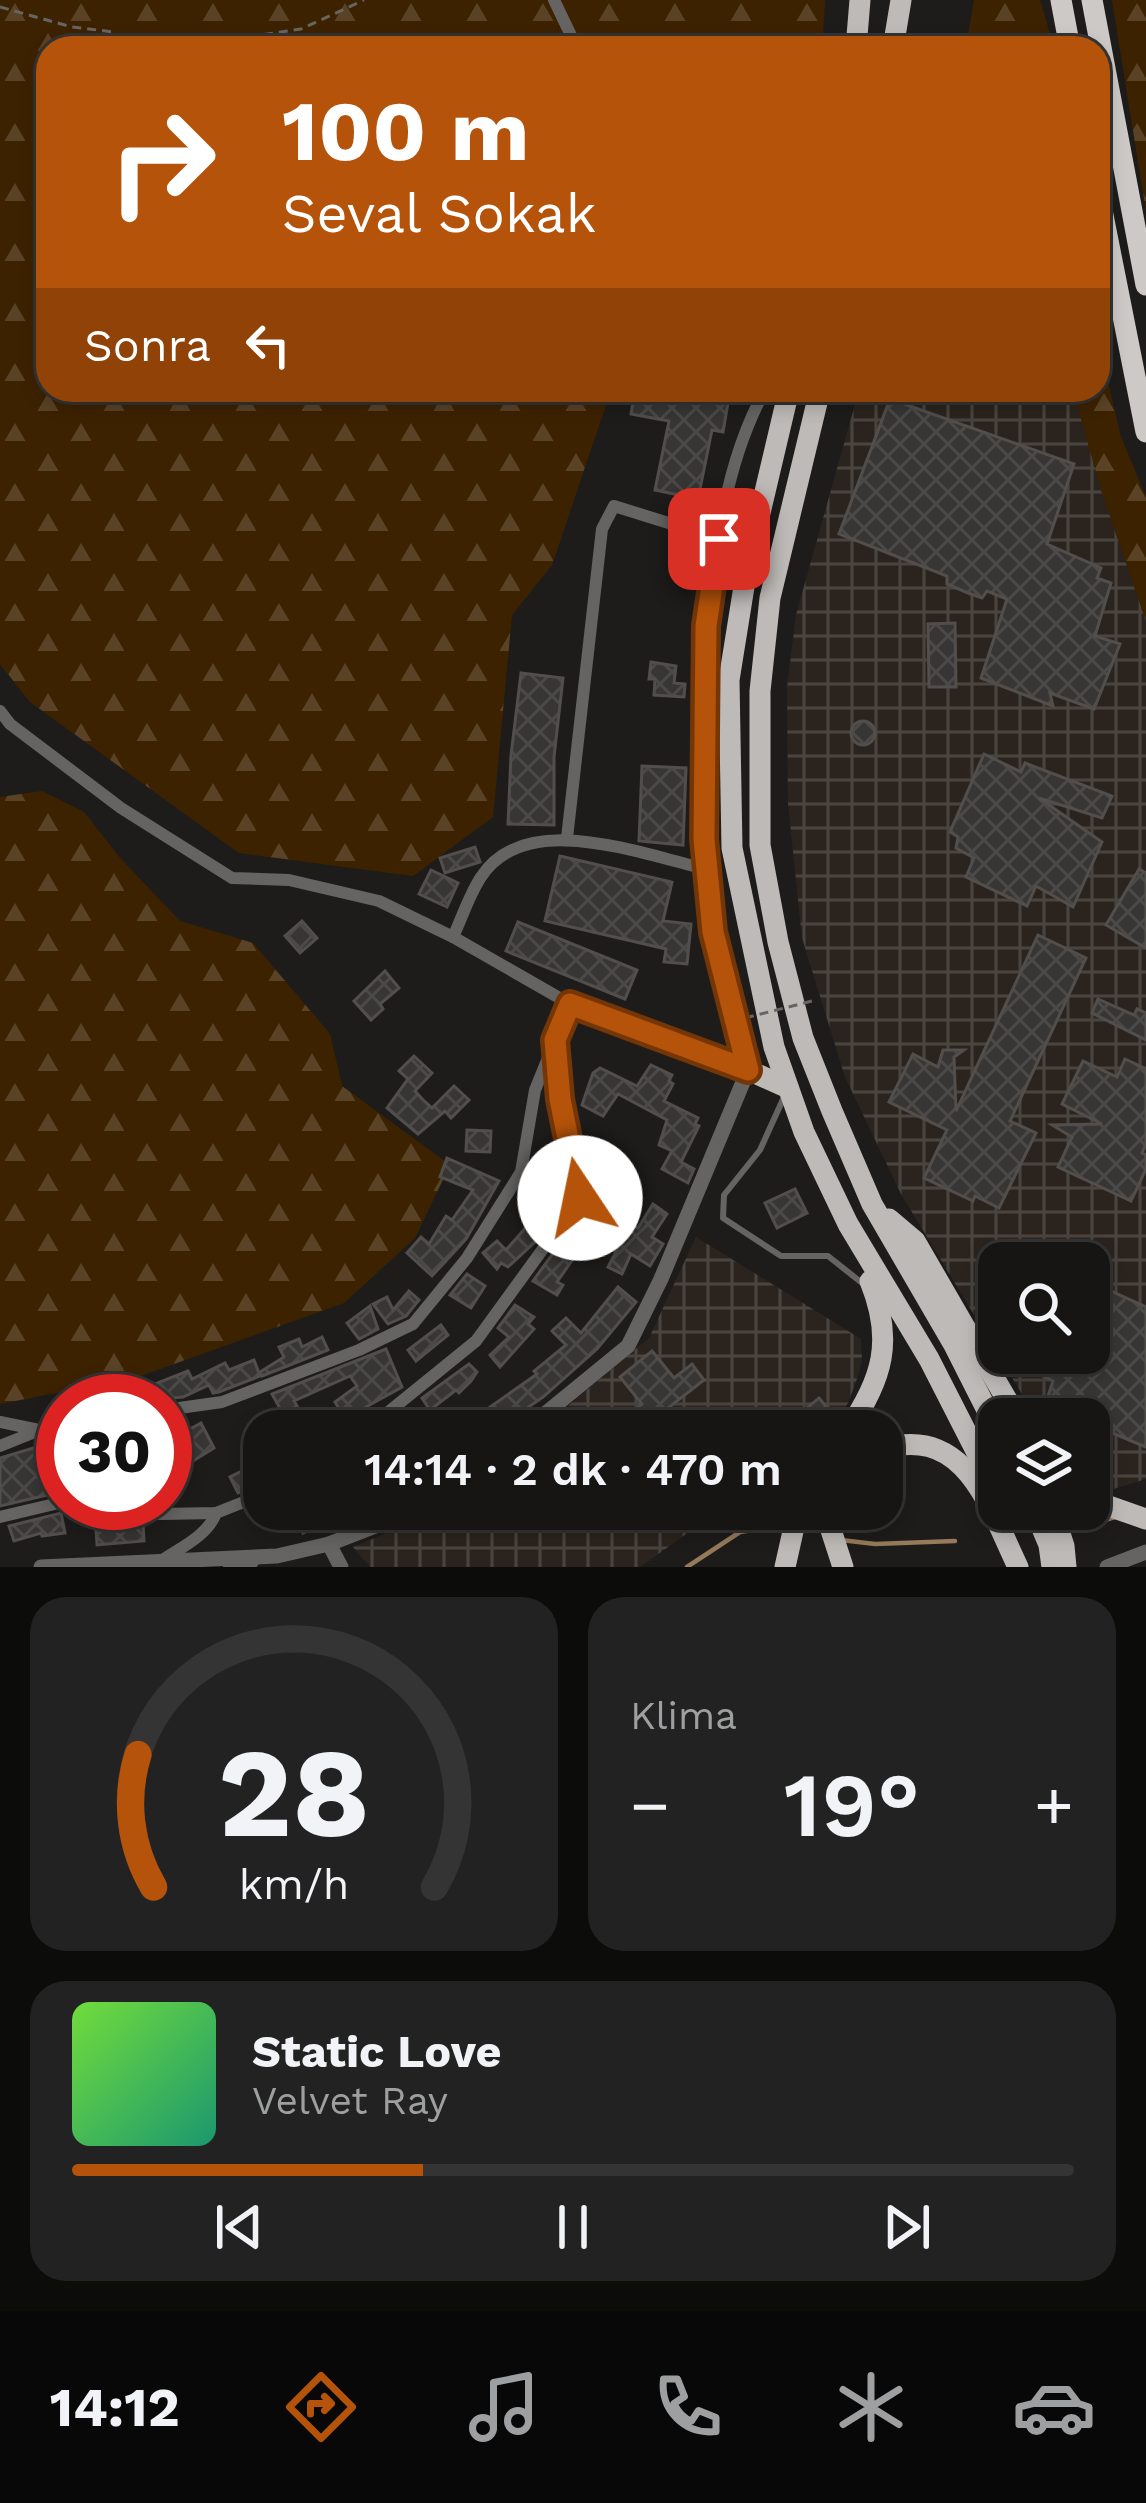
<!DOCTYPE html>
<html lang="tr">
<head>
<meta charset="utf-8">
<style>
	body { margin:0; font-family:"Work Sans",sans-serif; background:#232222; color:#f1f3f6; height:100vh; display:flex; flex-direction:column; font-size:45px; white-space:nowrap }
	* { box-sizing:border-box; margin:0 }
	p { font-size:39px; color:#9e9fa0 }
	.icon { flex:none; width:66px; height:66px; fill:none; stroke:currentColor; stroke-width:2; stroke-linecap:round; stroke-linejoin:round }
	.map { position:relative; height:1567px; overflow:hidden }
	.side { display:flex; flex-direction:column; gap:30px; padding:30px; background:#0c0c0b; flex:1 }
	.side>* { flex:none }
	.top-card { position:absolute; left:36px; top:36px; width:1074px; height:366px; border-radius:36px; box-shadow:0 6px 18px #0003,0 0 0 3px #353434; background:#b45309; color:#fff; overflow:hidden }
	.tools { position:absolute; left:978px; top:1242px; display:grid; gap:24px }
	.tools a { display:grid; place-items:center; width:132px; height:132px; border-radius:24px; background:#161514; box-shadow:0 6px 18px #0003,0 0 0 3px #353434; font-size:60px }
	.speed { position:absolute; left:36px; top:1374px; display:flex; gap:24px; font-size:60px; font-weight:700; text-align:center }
	.speed>* { display:grid; place-content:center; width:156px; height:156px; border-radius:50%; background:#161514; box-shadow:0 6px 18px #0003,0 0 0 3px #353434; line-height:1 }
	.speed .limit { border:18px solid #d22; background:#fff; color:#111 }
	.pin { position:absolute; display:grid; place-items:center; width:102px; height:102px; color:#fff; margin:-51px; border-radius:24px; box-shadow:0 6px 18px #0006 }
	.me { position:absolute; width:132px; margin:-66px; rotate:349deg; stroke-linejoin:round; filter:drop-shadow(0 0 9px #0008) }
	.turn { display:flex; align-items:center; gap:42px; height:252px; padding:0 48px; font-size:54px }
	.turn .icon { width:156px; height:156px; stroke-width:2.5 }
	.turn b { display:block; font-size:84px; line-height:102px }
	.then { display:flex; align-items:center; height:114px; padding:0 48px; background:#0003; gap:24px; font-size:45px }
	.big { font-size:90px; font-weight:600; line-height:1.1 }
	.side .card { flex:1; display:flex; flex-direction:column; justify-content:center; gap:18px; min-width:0; padding:0 42px; border-radius:36px; background:#232222 }
	.side .dial { align-items:center; gap:0 }
	.dial svg { height:312px; overflow:visible; fill:none; stroke:#353434; stroke-width:7; stroke-linecap:round; text-anchor:middle }
	.dial text { fill:#f1f3f6; stroke:none }
	.song { display:flex; align-items:center; gap:36px }
	.cover { width:144px; height:144px; border-radius:18px; background:linear-gradient(135deg,hsl(100 70% 55%),hsl(160 70% 35%)) }
	.played { height:12px; border-radius:6px; background:linear-gradient(90deg,#b45309 35%,#353434 35%) }
	.keys { display:flex; justify-content:space-around; direction:ltr }
	.heat { display:flex; justify-content:space-between; align-items:center; font-size:66px; direction:ltr }
	.side .tiles { flex:1; display:grid; gap:30px; grid-template-columns:1fr 1fr }
	.card:last-child { grid-column:span 2 }
	.trip { position:absolute; left:243px; top:1410px; width:660px; height:120px; border-radius:36px; background:#161514; box-shadow:0 6px 18px #0003,0 0 0 3px #353434; font-weight:600; line-height:120px; text-align:center }
	.tab-bar { display:flex; height:192px; justify-content:space-around; align-items:center; background:#090808; color:#9e9fa0 }
	.tab-bar .icon { width:84px; height:84px }
	.tab-bar .current { color:#b45309 }
	.tab-bar b { font-size:54px; color:#f1f3f6 }
	.map>svg:first-child { display:block }
	.industrial { fill:url(#industrial-grid); fill-rule:evenodd }
	.forest { fill:url(#forest-firs) }
	.lines { fill:none; stroke-linecap:round; stroke-linejoin:round }
	.stream { stroke:#967a5a; stroke-width:4.5 }
	.building { fill:url(#building-cross-hatch); stroke:#514e4c; stroke-width:3 }
	.path { stroke:#676563; stroke-width:3; stroke-dasharray:9 6; stroke-linecap:butt }
	.service { stroke:#656463; stroke-width:6 }
	.minor { stroke:#656463; stroke-width:12 }
	.tertiary { stroke:#656463; stroke-width:15 }
	.trunk { stroke:#bebab8; stroke-width:21 }
	.motorway { stroke:#ccc9c7; stroke-width:21 }
	.path-bridge { stroke:#676563; stroke-width:3; stroke-dasharray:9 6; stroke-linecap:butt }
	.route-casing { stroke:#753606; stroke-width:30 }
	.route { stroke:#b45309; stroke-width:21 }
</style>
</head>
<body>
<div class="map">
<svg width="1146" height="1567" viewBox="0 0 1146 1567">
	<defs>
		<pattern id="industrial-grid" width="8" height="8" patternUnits="userSpaceOnUse" patternTransform="scale(3)"><rect width="8" height="8" fill="#2b241e"/><path d="M0 4h8M4 0v8" fill="none" stroke="#4a443f"/></pattern>
		<pattern id="forest-firs" width="22" height="20" patternUnits="userSpaceOnUse" patternTransform="scale(3)"><rect width="22" height="20" fill="#3d2200"/><path d="M5 1l3.5 6h-7zM16 11l3.5 6h-7z" fill="#594225"/></pattern>
		<pattern id="building-cross-hatch" width="8" height="8" patternUnits="userSpaceOnUse" patternTransform="scale(3)"><rect width="8" height="8" fill="#383634"/><path d="M0 0l8 8M0 8l8-8" fill="none" stroke="#4b4a48"/></pattern>
	</defs>
	<rect width="100%" height="100%" fill="#1e1c1a"/>
	<g class="industrial">
		<path d="M859,390H1073L1102,493L1146,621V1479L1107,1491L1089,1478V1419H1037L901,1194L845,1077L802,938L788,803L787,688L796,615ZM999,1263H1089V1353H999Z"/>
		<path d="M696,1237L861,1339L862,1362L857,1379L848,1403L828,1431H538L649,1338Z"/>
		<path d="M445,1509H769L717,1512L640,1567H370L353,1547Z"/>
	</g>
	<g class="forest">
		<path d="M0,0H825L822,48H48V390H611L552,565L512,615L493,817L413,876L239,853L30,702L0,664Z"/>
		<path d="M974,0H1040L1054,48H966Z"/>
		<path d="M1112,0H1146V211Z"/>
		<path d="M1098,340L1121,437L1146,497V621L1102,493L1073,390H1098Z"/>
		<path d="M42,791L84,812L120,858L180,921L253,943L330,1034L342,1086L450,1165L415,1238L344,1303L138,1377L0,1404V797Z"/>
	</g>
	<g class="lines">
		<g class="stream">
			<path d="M1069,1531L1115,1517"/>
			<path d="M841,1540L875,1544L955,1541"/>
			<path d="M687,1567L740,1532L753,1530"/>
		</g>
	</g>
	<g class="building">
		<path d="M635,390H723L721,402L728,403L723,432L712,430L698,499L655,490L669,421L631,414Z"/>
		<path d="M890,399L1074,464L1047,544L1101,568L1097,578L1111,583L1095,636L1120,644L1094,709L1050,693L1053,706L981,678L1007,599L987,591L982,598L968,593L947,584V576L839,534Z"/>
		<path d="M955,623L956,687H929L928,624Z"/>
		<path d="M651,662L676,666L674,683L685,684L684,697L654,695L655,679H649Z"/>
		<path d="M521,673L563,678L554,757V825L508,824L511,755Z"/>
		<circle cx="863" cy="733" r="12"/>
		<path d="M984,754L1021,772L1025,763L1112,796L1102,818L1039,798L1102,842L1073,907L1036,886L1027,906L966,877L974,858L956,848L958,837L950,832Z"/>
		<path d="M642,766L686,768L683,845L639,841Z"/>
		<path d="M475,847L480,862L445,873L440,858Z"/>
		<path d="M560,856L672,882L663,921L691,924L687,964L664,962L666,949L545,921Z"/>
		<path d="M1139,869L1146,873V948L1106,925Z"/>
		<path d="M431,870L458,883L447,907L419,894Z"/>
		<path d="M302,921L317,938L300,953L285,936Z"/>
		<path d="M518,922L637,970L625,999L506,951Z"/>
		<path d="M1038,935L1086,958L1010,1121L1036,1133L999,1208L975,1196L973,1201L924,1178L947,1130L889,1102L913,1054L938,1067L943,1050H964L954,1057L956,1111Z"/>
		<path d="M385,971L399,988L380,1004L383,1009L371,1020L354,1001Z"/>
		<path d="M1098,999L1134,1015L1137,1009L1146,1013V1040L1092,1013Z"/>
		<path d="M414,1056L432,1073L415,1091L424,1101L432,1108L454,1086L469,1100L451,1118L445,1111L418,1134L387,1108L408,1079L399,1071Z"/>
		<path d="M1125,1059L1146,1069V1144L1142,1153L1146,1155V1169L1131,1201L1058,1167L1072,1137L1052,1125L1102,1124L1062,1104L1083,1061L1117,1077Z"/>
		<path d="M651,1065L672,1075L669,1081L673,1084L664,1101L698,1118L695,1124L699,1126L681,1162L694,1169L688,1183L662,1169L672,1151L659,1145L667,1120L618,1094L603,1116L582,1105L593,1073L600,1068L637,1086Z"/>
		<path d="M467,1130L491,1131L490,1152L466,1151Z"/>
		<path d="M447,1158L499,1181L466,1239L432,1276L407,1253L421,1237L429,1244L446,1216L452,1220L473,1190L440,1177Z"/>
		<path d="M534,1176L558,1191L531,1235L537,1240L533,1244L508,1267L501,1263L497,1269L483,1253L497,1241L506,1250L535,1217L530,1214L538,1201L524,1192Z"/>
		<path d="M795,1189L807,1213L777,1228L765,1203Z"/>
		<path d="M653,1204L667,1214L652,1237L663,1244L650,1266L631,1254L622,1274L608,1267L623,1238L615,1234L623,1220L638,1228Z"/>
		<path d="M583,1212L598,1223L557,1282L563,1285L557,1295L533,1281Z"/>
		<path d="M467,1274L485,1286L471,1308L450,1295Z"/>
		<path d="M1089,1281L1146,1307V1447L1110,1432L1106,1446L1089,1437V1419H1054L1058,1407L1046,1402L1053,1381L1028,1368L1035,1353H1089Z"/>
		<path d="M618,1287L636,1302L597,1349L543,1397L494,1431H456L537,1374L534,1371L566,1345L552,1331L566,1318L581,1333Z"/>
		<path d="M409,1291L419,1300L406,1316L388,1324L373,1304L387,1297L393,1310Z"/>
		<path d="M515,1305L534,1317L528,1324L534,1329L500,1367L490,1355L509,1337L498,1328Z"/>
		<path d="M370,1306L378,1329L359,1339L347,1323Z"/>
		<path d="M441,1325L448,1335L416,1361L408,1350Z"/>
		<path d="M322,1337L328,1350L262,1376L260,1372L284,1357L279,1347L299,1339L302,1347Z"/>
		<path d="M386,1349L402,1387L366,1407L370,1413L355,1431H309L304,1424L316,1416L324,1428L342,1414L335,1402L357,1386L350,1376L294,1401L297,1406L283,1414L272,1394Z"/>
		<path d="M652,1351L674,1378L692,1364L704,1380L640,1430L628,1415L642,1404L620,1377Z"/>
		<path d="M254,1360L260,1376L219,1392L213,1393L209,1385L183,1397L141,1401L137,1391L188,1371L192,1379L225,1363L229,1370Z"/>
		<path d="M469,1364L477,1372L471,1381L459,1393L456,1390L430,1410L422,1398Z"/>
		<path d="M819,1398L834,1416L816,1430L802,1412Z"/>
		<path d="M181,1418L188,1430L201,1423L214,1448L177,1471L165,1453L175,1444L165,1420Z"/>
		<path d="M63,1439V1465L45,1470L47,1495L0,1506V1458Z"/>
		<path d="M264,1460V1484L238,1493L230,1477Z"/>
		<path d="M292,1509H354L303,1533Z"/>
		<path d="M61,1513L65,1533L42,1536L41,1533L14,1541L9,1526Z"/>
		<path d="M143,1522L144,1541L97,1545L96,1529Z"/>
	</g>
	<g class="lines">
		<g class="path">
			<path d="M0,7L72,27L114,32L130,48"/>
			<path d="M175,48L301,29L364,0"/>
		</g>
		<path class="service" d="M784,1097L760,1150L724,1195L723,1218L781,1256H828L862,1283"/>
		<g class="minor">
			<path d="M554,0L577,48"/>
			<path d="M0,711L10,724L121,808L232,878L289,880L379,901L453,937L570,1004L748,1070"/>
			<path d="M567,838L602,529L614,506L720,539"/>
			<path d="M453,937C462,918 469,895 481,877C526,808 642,855 707,869"/>
			<path d="M748,1070C736,1024 720,976 713,929C703,862 705,795 706,728C708,619 711,488 765,390"/>
			<path d="M165,1410L222,1402L359,1350L413,1324L467,1258L521,1172L535,1090L570,1004"/>
			<path d="M0,1422L39,1430"/>
			<path d="M365,1431L476,1341L580,1198L560,1099L556,1047"/>
			<path d="M0,1446L40,1430L63,1426"/>
			<path d="M73,1503L160,1514L216,1513L264,1494"/>
			<path d="M0,1517L63,1502"/>
			<path d="M164,1559C182,1547 208,1535 216,1513"/>
			<path d="M229,1567L253,1562"/>
		</g>
		<g class="tertiary">
			<path d="M524,1431L628,1346L661,1279L748,1070"/>
			<path d="M329,1544L341,1567"/>
			<path d="M41,1567L277,1556L329,1544L419,1509"/>
			<path d="M1107,1567L1146,1552"/>
		</g>
		<g class="trunk">
			<path d="M856,48L860,0"/>
			<path d="M893,48L901,0"/>
			<path d="M789,390L747,568L729,680L732,848L774,1047L804,1132L848,1224L929,1359L999,1496"/>
			<path d="M820,390L770,598L760,691V845L778,942L803,1038L832,1111L872,1204L954,1345L999,1434"/>
			<path d="M748,1070L788,1088"/>
			<path d="M889,1219L915,1241L1018,1419"/>
			<path d="M847,1431C883,1379 894,1340 870,1281"/>
			<path d="M882,1449C966,1424 989,1507 1018,1567"/>
			<path d="M1089,1495L1100,1503L1146,1519"/>
			<path d="M837,1509L830,1527L843,1567"/>
			<path d="M1034,1509L1049,1545L1052,1567"/>
			<path d="M1052,1509L1064,1546L1066,1567"/>
			<path d="M785,1567L798,1509"/>
		</g>
		<g class="motorway">
			<path d="M1061,0L1070,48"/>
			<path d="M1092,0L1146,285"/>
			<path d="M1098,190L1146,432"/>
		</g>
		<path class="path-bridge" d="M745,1018L812,1001"/>
	</g>
	<g class="lines">
		<g class="route-casing">
			<path id="route" d="M580,1198L560,1099L555,1040L570,1004L748,1070L713,932L704,839L706,626L719,539"/>
		</g>
		<use href="#route" class="route"/>
	</g>
</svg>
<div class="tools">
<a><svg class="icon" aria-label="search" viewBox="0 0 24 24"><circle cx="10" cy="10" r="6"/><path d="M15 15l6 6"/></svg></a>
<a><svg class="icon" aria-label="layers" viewBox="0 0 24 24"><path d="M12 4l9 5-9 5-9-5zM3 14l9 5 9-5"/></svg></a>
</div>
<div class="speed"><div class="limit">30</div></div>
<div class="pin" style="left:719px;top:539px;background:#d93025"><svg class="icon" aria-label="arrive" viewBox="0 0 24 24"><path d="M6 21V4h12l-3 4 3 4H6"/></svg></div>
<svg class="me" style="left:580px;top:1198px" viewBox="-20 -20 40 40"><circle r="19" fill="#fff"/><path d="M0-13L10 11 0 6-10 11z" fill="#b45309"/></svg>
<div class="trip">14:14 · 2 dk · 470 m</div>
<div class="top-card">
<div class="turn"><svg class="icon" aria-label="right" viewBox="0 0 24 24"><path d="M7 20v-9h11M14 6l5 5-5 5"/></svg><div><b>100 m</b>Seval Sokak</div></div>
<div class="then">Sonra<svg class="icon" aria-label="left" viewBox="0 0 24 24"><path d="M17 20v-9H6M10 6l-5 5 5 5"/></svg></div>
</div>
</div>
<section class="side">
<div class="tiles">
<div class="card dial"><svg viewBox="0 0 100 80">
<path d="M14 69A42 42 0 1 1 86 69"/>
<path d="M14 69A42 42 0 0 1 10 35" stroke="#b45309"/>
<text x="50" y="56" font-size="32" font-weight="700">28</text>
<text x="50" y="72" font-size="11">km/h</text>
</svg></div>
<div class="card"><p>Klima</p>
<div class="heat"><a>−</a><b class="big">19°</b><a>+</a></div>
</div>
<div class="card">
<div class="song"><i class="cover"></i><div><b>Static Love</b><p>Velvet Ray</p></div></div>
<div class="played"></div>
<div class="keys"><svg class="icon" aria-label="previous" viewBox="0 0 24 24"><path d="M18 5L8 12l10 7zM5 5v14"/></svg><svg class="icon" aria-label="pause" viewBox="0 0 24 24"><path d="M8 5v14M16 5v14"/></svg><svg class="icon" aria-label="next" viewBox="0 0 24 24"><path d="M6 5l10 7-10 7zM19 5v14"/></svg></div>
</div>
</div>
</section>
<nav class="tab-bar">
<b>14:12</b>
<svg class="icon current" aria-label="directions" viewBox="0 0 24 24"><path d="M12 3l9 9-9 9-9-9zM9 14v-3h6M13 9l2 2-2 2"/></svg>
<svg class="icon" aria-label="music" viewBox="0 0 24 24"><path d="M9 18V5l10-2v13"/><circle cx="6" cy="18" r="3"/><circle cx="16" cy="16" r="3"/></svg>
<svg class="icon" aria-label="phone" viewBox="0 0 24 24"><path d="M5 4h4l2 5-3 2q2 4 5 5l2-3 5 2v4C11 20 4 13 5 4z"/></svg>
<svg class="icon" aria-label="climate" viewBox="0 0 24 24"><path d="M12 3v18M4 7l16 10M4 17L20 7"/></svg>
<svg class="icon" aria-label="car" viewBox="0 0 24 24"><path d="M5 17H2v-5l4-1 3-4h7l3 4 3 1v5h-3M9 17h6M6 11h13"/><circle cx="7" cy="17" r="2"/><circle cx="17" cy="17" r="2"/></svg>
</nav>
</body>
</html>
